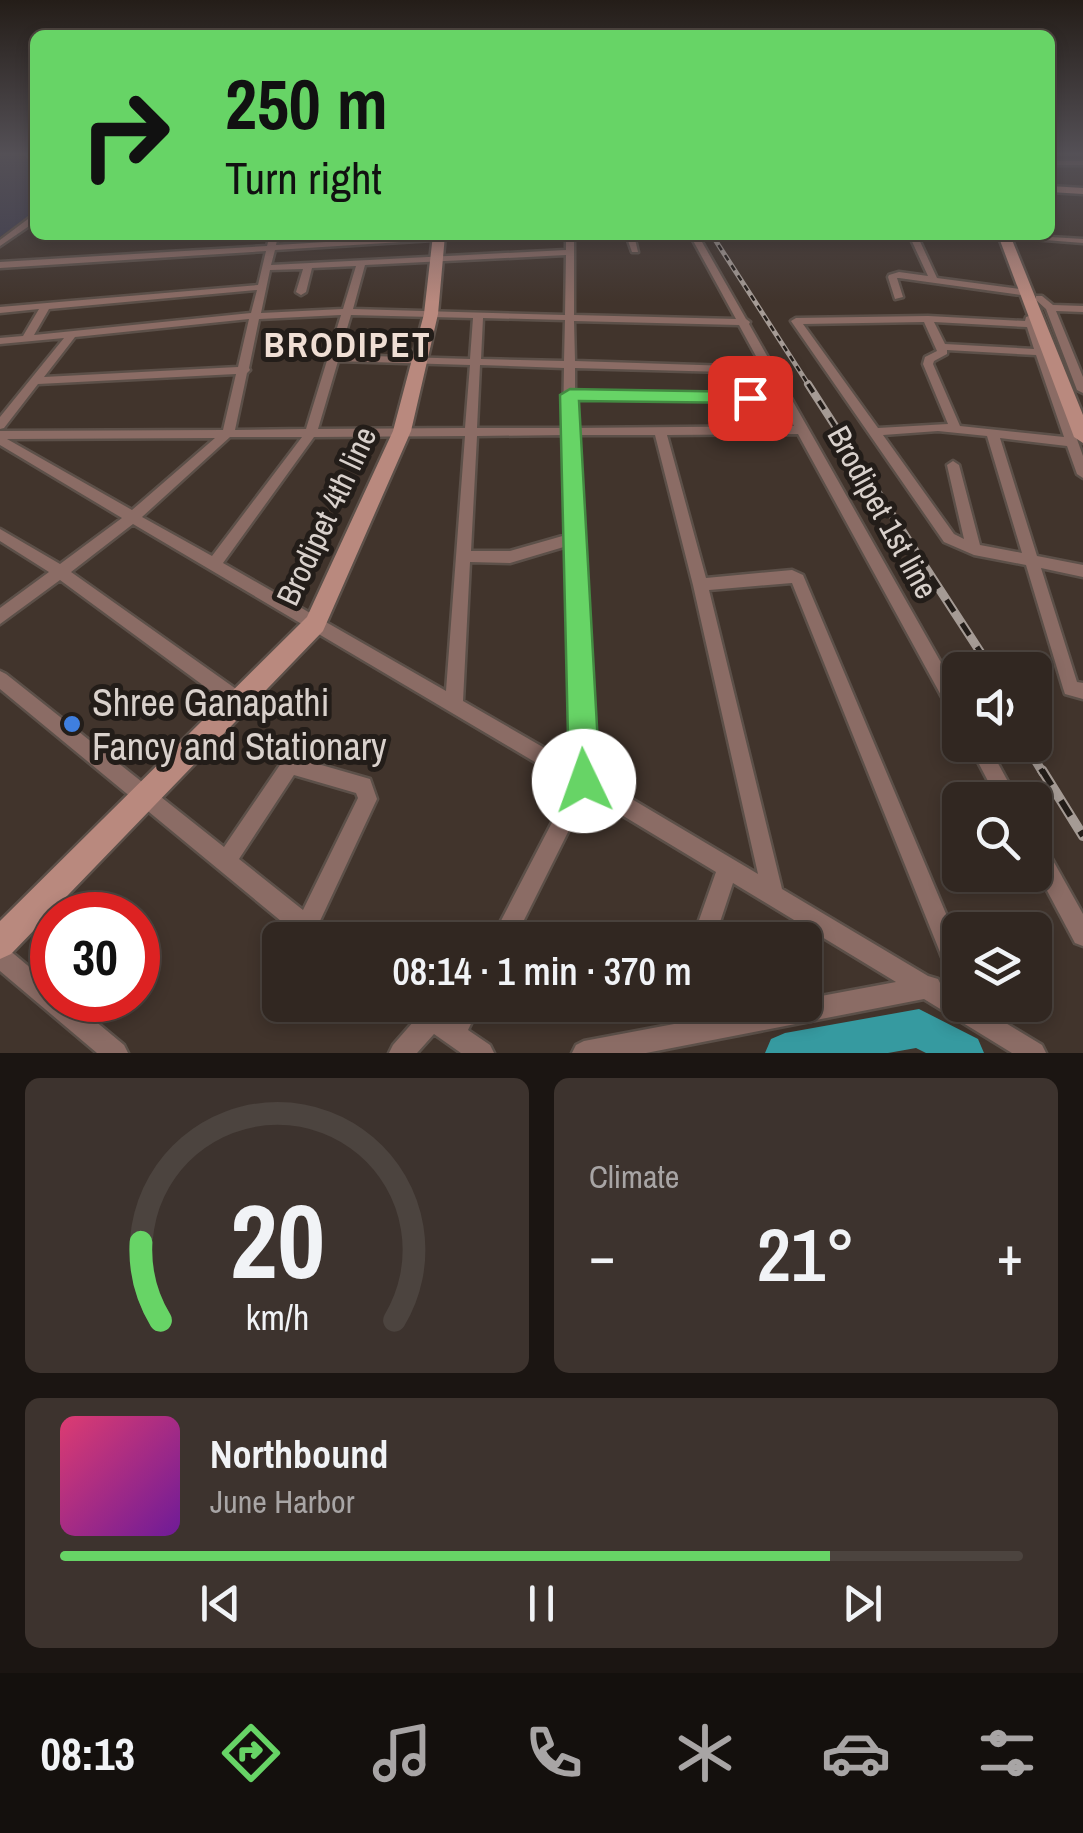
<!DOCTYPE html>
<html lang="en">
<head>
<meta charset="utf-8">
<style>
	body { margin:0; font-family:"Archivo Narrow",sans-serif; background:#3d332e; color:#f1f3f6; height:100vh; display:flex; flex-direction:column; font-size:38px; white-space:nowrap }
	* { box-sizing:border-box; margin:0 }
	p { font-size:32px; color:#a8a5a5 }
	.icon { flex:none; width:55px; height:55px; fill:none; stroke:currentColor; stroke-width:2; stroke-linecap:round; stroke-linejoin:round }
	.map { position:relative; height:1053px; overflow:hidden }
	.drawer { display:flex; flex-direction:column; gap:25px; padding:25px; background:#1b1512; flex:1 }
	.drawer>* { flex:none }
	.banner { position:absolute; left:30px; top:30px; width:1025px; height:210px; border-radius:15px; box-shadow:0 5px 15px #0003,0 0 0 2px #4c443f; background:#67d466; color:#111; overflow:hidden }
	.tools { position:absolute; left:942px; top:652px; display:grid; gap:20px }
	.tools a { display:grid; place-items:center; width:110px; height:110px; border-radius:15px; background:#312721; box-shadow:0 5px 15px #0003,0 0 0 2px #4c443f; font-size:50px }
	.speed { position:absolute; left:30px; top:892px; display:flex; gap:20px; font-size:50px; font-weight:700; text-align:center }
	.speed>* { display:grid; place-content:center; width:130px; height:130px; border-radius:50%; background:#312721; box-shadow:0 5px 15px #0003,0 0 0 2px #4c443f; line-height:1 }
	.speed .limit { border:15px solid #d22; background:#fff; color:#111 }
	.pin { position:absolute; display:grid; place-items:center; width:85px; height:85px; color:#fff; margin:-42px; border-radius:20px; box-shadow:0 5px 15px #0006 }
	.me { position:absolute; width:110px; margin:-55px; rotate:357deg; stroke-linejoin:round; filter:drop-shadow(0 0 8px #0008) }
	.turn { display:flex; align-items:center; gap:35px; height:210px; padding:0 30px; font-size:45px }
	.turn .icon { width:130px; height:130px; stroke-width:2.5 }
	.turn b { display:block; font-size:70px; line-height:85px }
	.big { font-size:75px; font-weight:600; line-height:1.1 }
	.drawer .card { flex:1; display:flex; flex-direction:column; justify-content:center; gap:15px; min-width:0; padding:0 35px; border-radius:15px; background:#3d332e }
	.drawer .dial { align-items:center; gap:0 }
	.dial svg { height:260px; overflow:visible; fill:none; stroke:#4c443f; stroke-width:7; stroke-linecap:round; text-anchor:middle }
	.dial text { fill:#f1f3f6; stroke:none }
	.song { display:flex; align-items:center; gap:30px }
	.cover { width:120px; height:120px; border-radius:15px; background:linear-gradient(135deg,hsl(340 70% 55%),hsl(280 70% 35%)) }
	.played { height:10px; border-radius:5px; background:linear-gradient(90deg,#67d466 80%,#4c443f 80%) }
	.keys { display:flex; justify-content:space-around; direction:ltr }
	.heat { display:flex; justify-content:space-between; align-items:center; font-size:55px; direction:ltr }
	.drawer .tiles { flex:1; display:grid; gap:25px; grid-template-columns:1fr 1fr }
	.card:last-child { grid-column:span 2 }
	.trip { position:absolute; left:262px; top:922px; width:560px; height:100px; border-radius:15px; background:#312721; box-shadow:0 5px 15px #0003,0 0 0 2px #4c443f; font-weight:600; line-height:100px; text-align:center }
	.menu { display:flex; height:160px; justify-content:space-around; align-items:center; background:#14100d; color:#a8a5a5 }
	.menu .icon { width:70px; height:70px }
	.menu .selected { color:#67d466 }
	.menu b { font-size:45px; color:#f1f3f6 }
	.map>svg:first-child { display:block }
	.education { fill:#3e3c4e }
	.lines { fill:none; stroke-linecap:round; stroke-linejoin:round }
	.river { fill:#369aa0; fill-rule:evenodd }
	.street-casing { stroke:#5c5049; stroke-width:5 }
	.secondary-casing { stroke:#5c5049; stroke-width:5 }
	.street { fill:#8b6c65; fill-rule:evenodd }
	.secondary { fill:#b9897e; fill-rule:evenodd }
	.rail-far3-casing { stroke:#a59b95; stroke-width:5 }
	.rail-far2-casing { stroke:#a59b95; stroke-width:8 }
	.rail-far1-casing { stroke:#a59b95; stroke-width:9 }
	.rail-casing { stroke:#a59b95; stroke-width:10 }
	.rail-far3 { stroke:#231d19; stroke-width:2.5; stroke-dasharray:6; stroke-linecap:butt }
	.rail-far2 { stroke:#231d19; stroke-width:4; stroke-dasharray:10; stroke-linecap:butt }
	.rail-far1 { stroke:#231d19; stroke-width:5; stroke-dasharray:14; stroke-linecap:butt }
	.rail { stroke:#231d19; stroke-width:6; stroke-dasharray:18; stroke-linecap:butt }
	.route { fill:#67d466; stroke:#438a42; stroke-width:2.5 }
	.shop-dot { fill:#3f7fe0; stroke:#231d19; stroke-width:4 }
	.labels { text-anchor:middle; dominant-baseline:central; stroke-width:10; stroke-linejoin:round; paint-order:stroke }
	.street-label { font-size:32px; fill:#d9d1cc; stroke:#231d19 }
	.far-district-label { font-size:35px; font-weight:bold; letter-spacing:2.5px; fill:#efded4; stroke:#231d19 }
	.near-poi-label { font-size:38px; fill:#d9d1cc; stroke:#231d19; text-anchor:start }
</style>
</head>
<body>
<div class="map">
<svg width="1083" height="1053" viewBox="0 0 1083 1053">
	<rect width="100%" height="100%" fill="#41342c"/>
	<path class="education" d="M0,155H21L35,167V212L0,237Z"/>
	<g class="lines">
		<path class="river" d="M919,1009L978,1039L984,1053H926L916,1048L888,1053H765L771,1039L785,1033Z"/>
		<g class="street-casing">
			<g id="street">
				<path d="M27,155H34L35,161Z"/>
				<rect x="1050" y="161" width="33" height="4"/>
				<path d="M32,216H35V222L0,246V240Z"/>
				<path d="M270,235H278L276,245L441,235H484L480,237L275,250L271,265L566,250V235H574V315L736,319L690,235H698L746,319L750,322L749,324L960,696V721L954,719L798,434L667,435L706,578L792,570L803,575L960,947V985L952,982L792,583L709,590L782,889L928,976L938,979L940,983L960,995V1005H976L1042,1045L1046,1053H1012L924,999L646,1053H572L576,1045L584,1041L775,1005H805V999L896,982L733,883L714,940H692L716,872L587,794L514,940H491L572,784L133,524L71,572L246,696L249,702L246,708L240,710L234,708L60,580L0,624V608L49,572L0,541V529L60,564L122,518L0,445V431L223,430L236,374L38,384L4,428L0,429V417L64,338L0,344V338L23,336L39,309L0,313V307L258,285L266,251L0,268V262L267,246ZM566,255L565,315L353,309L365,265ZM356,266L343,309L261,313L270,270L303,269L296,292L301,295L306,292L312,268ZM257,290L251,313L34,335L49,309ZM341,315L306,429L235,430L247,373L250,370L249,368L259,319ZM351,315L473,318L470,359L339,355ZM483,318L565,320L564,361L481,359ZM249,319L238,367L44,377L75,337ZM574,321L739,325L762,367L575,361ZM338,361L470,365L465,428L318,429ZM480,365L564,368L563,428H477ZM575,368L765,373L777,394L575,392ZM575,399L781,401L794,426L575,428ZM563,435L566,535L510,551H471L477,436ZM575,435H655L693,585L758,874L593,776ZM465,436L446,691L223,563L314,437ZM230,437H302L212,556L142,517ZM215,438L132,510L7,439ZM567,546L574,765L463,701L470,562L510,563Z"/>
				<path d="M626,235H634L638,252H632Z"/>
				<path d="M909,235H917L937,278L1028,290L1033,293L1028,296L899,278H897L903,297L895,299L888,277L889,275L899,272L928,276Z"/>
				<path d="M1017,235L1083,239V243L1020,238Z"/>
				<path d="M1036,296H1042L1053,305L1083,306V312L1056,311L1083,377V393L1077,390L1046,309L1036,300Z"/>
				<path d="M928,316L1025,321L1026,317L1029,316L1034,319L1083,456V478L1077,474L1067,446L1000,438L1037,556L1083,565V577L1041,568L1077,682L1083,683V699L1065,694L1063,688L1026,565L974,555L944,542L791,321L796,318ZM924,322L937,351L925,357L923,364L948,424L878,428L803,324ZM934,322L1027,327L1034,349L945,344ZM947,350L1036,355L1064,437L960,426L933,364L934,361L947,354ZM938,431L987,436L1022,553L980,545L959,465L953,461L947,465L964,539L954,534L883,435Z"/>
				<path d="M0,671L6,674L224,847L284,759L290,756L370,779L377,799L319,923L332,932L335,940H307L298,935L0,689ZM294,775L356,793L358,798L303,910L239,859Z"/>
				<path d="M969,745H988L1018,800H998Z"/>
				<path d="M1035,838L1042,841L1083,914V946L1075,943L1035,868Z"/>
				<path d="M0,946L8,949L52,986V1000H70L124,1045L128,1053H97L0,971Z"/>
				<path d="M400,1005H431L450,1017L456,1005H480L468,1030L490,1045L494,1053H461L434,1034L417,1053H389L393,1045L414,1021L403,1013Z"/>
			</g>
		</g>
		<g class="secondary-casing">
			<g id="secondary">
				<path d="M1050,186L1083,188V194L1050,192Z"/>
				<path d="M433,235H445L438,314L411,431L323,631L11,954L0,959V921L307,617L393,431L424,314Z"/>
				<path d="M998,235H1010L1083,415V443L1074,437Z"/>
			</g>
		</g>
		<use href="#street" class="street"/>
		<use href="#secondary" class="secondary"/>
		<g class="rail-far3-casing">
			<path id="rail-far3" d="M712,235L810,387"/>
		</g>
		<g class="rail-far2-casing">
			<path id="rail-far2" d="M808,384L918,555"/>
		</g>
		<g class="rail-far1-casing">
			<g id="rail-far1">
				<path d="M916,553L992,670"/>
				<path d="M1026,745L1043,773"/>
			</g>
		</g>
		<g class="rail-casing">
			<path id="rail" d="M1042,770L1083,836"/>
		</g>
		<use href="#rail-far3" class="rail-far3"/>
		<use href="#rail-far2" class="rail-far2"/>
		<use href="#rail-far1" class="rail-far1"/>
		<use href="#rail" class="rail"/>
	</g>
	<linearGradient id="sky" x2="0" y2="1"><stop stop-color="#241d18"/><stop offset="0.51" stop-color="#545056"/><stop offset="1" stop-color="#545056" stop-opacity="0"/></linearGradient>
	<rect width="1083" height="302" fill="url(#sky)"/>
	<path class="route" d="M570,389L750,392L759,398L750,403L579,401L600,781L595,792L584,796L573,792L569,781L560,395Z"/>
	<circle class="shop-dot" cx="72" cy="724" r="10"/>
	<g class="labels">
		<g class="street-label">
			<text transform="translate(883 512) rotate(61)">Brodipet 1st line</text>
			<text transform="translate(326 516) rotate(-65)">Brodipet 4th line</text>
		</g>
		<g class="far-district-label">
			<text x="348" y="344">BRODIPET</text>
		</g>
		<g class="near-poi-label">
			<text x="92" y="702">Shree Ganapathi<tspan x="92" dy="44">Fancy and Stationary</tspan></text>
		</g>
	</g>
</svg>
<div class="tools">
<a><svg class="icon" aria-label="sound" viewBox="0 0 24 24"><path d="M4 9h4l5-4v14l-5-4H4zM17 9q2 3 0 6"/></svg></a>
<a><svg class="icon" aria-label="search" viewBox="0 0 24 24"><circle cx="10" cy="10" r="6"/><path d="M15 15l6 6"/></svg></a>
<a><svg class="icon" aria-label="layers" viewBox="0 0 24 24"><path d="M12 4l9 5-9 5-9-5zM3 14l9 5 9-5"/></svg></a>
</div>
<div class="speed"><div class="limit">30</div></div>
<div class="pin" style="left:750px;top:398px;background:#d93025"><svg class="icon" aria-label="arrive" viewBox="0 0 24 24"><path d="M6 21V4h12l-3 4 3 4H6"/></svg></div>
<svg class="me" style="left:584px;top:781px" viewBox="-20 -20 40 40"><circle r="19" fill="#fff"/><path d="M0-13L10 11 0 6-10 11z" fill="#67d466"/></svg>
<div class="trip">08:14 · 1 min · 370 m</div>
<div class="banner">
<div class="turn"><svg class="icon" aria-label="right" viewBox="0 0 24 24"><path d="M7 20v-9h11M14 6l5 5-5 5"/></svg><div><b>250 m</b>Turn right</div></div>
</div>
</div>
<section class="drawer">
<div class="tiles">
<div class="card dial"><svg viewBox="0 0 100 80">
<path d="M14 69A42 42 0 1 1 86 69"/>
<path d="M14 69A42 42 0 0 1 8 45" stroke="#67d466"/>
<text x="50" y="56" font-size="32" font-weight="700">20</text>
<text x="50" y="72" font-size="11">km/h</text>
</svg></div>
<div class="card"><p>Climate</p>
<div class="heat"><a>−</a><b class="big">21°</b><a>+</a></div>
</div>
<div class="card">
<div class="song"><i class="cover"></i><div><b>Northbound</b><p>June Harbor</p></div></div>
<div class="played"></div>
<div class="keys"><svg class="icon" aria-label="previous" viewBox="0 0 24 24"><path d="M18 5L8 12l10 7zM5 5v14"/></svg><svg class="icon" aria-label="pause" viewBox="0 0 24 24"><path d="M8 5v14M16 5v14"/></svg><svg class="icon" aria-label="next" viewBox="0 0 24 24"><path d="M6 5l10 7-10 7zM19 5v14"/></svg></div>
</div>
</div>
</section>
<nav class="menu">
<b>08:13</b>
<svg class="icon selected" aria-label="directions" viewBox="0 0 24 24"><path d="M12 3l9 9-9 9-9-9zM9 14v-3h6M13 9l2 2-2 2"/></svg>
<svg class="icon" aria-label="music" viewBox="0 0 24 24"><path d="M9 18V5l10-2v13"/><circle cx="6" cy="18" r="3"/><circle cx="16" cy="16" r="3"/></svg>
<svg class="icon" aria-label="phone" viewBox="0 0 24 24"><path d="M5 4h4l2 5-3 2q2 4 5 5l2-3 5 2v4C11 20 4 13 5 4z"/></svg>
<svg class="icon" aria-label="climate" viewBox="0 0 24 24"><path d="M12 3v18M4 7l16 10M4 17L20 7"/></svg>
<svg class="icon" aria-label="car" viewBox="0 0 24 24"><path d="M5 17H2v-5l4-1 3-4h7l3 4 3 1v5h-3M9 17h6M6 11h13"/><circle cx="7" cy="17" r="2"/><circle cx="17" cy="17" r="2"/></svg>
<svg class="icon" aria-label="filters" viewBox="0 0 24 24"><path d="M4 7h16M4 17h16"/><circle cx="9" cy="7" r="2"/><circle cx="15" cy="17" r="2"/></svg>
</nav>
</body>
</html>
